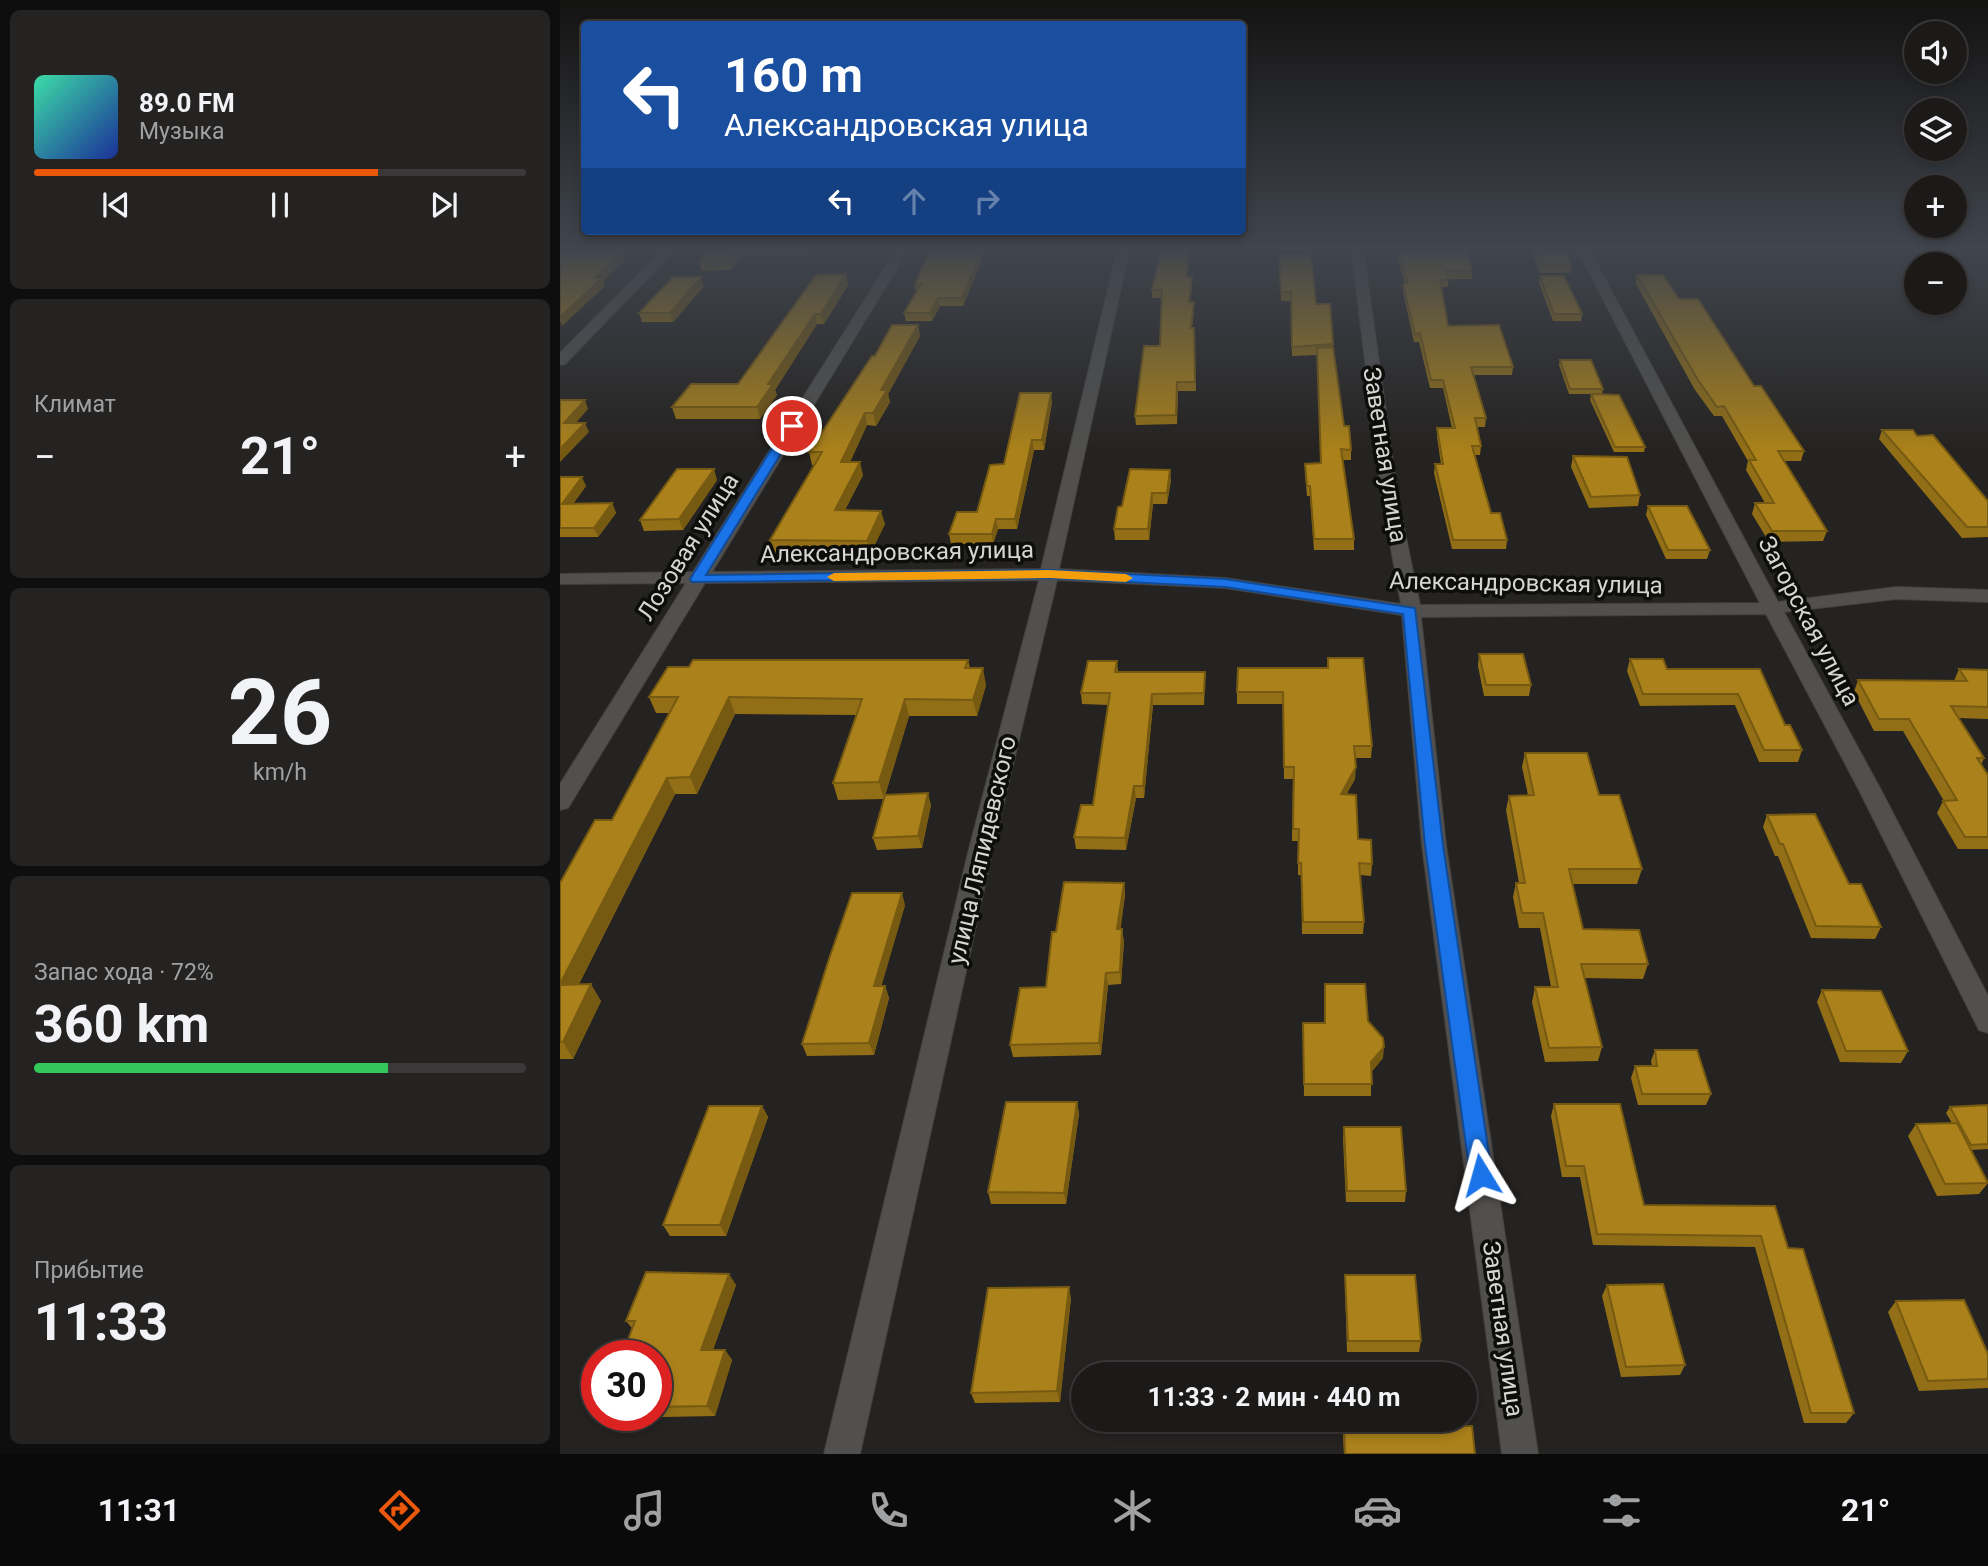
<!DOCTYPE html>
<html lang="ru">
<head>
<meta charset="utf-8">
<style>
	body { margin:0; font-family:Roboto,sans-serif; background:#252322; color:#f1f3f6; height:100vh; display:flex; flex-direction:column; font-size:26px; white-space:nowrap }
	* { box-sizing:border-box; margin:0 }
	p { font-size:23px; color:#a0a1a2 }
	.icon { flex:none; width:38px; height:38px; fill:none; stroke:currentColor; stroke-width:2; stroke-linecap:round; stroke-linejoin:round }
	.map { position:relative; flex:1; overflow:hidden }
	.sheet { display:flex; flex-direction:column; gap:10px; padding:10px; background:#0f0e0e; width:560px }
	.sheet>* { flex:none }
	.top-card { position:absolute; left:21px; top:21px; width:665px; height:214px; border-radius:7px; box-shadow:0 4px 10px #0003,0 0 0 2px #3a3838; background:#1a4fa0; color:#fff; overflow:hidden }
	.fabs { position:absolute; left:1344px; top:21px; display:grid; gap:14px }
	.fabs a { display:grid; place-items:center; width:63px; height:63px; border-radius:50%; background:#1c1a19; box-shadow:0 4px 10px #0003,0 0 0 2px #3a3838; font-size:35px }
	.speed { position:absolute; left:21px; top:1340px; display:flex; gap:14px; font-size:35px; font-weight:700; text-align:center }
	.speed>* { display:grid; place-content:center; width:91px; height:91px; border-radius:50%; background:#1c1a19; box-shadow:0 4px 10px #0003,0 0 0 2px #3a3838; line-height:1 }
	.speed .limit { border:10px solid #d22; background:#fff; color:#111 }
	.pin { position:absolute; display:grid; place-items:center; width:60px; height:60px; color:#fff; margin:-30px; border:4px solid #fff; border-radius:50%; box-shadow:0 2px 7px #0007 }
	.me { position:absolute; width:77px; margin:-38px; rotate:352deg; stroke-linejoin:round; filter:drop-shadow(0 0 5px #0008) }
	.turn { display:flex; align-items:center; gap:24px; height:147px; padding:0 28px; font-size:32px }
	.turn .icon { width:91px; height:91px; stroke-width:2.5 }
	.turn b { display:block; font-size:49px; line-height:60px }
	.lanes { display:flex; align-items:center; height:66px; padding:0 28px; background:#0003; justify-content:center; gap:35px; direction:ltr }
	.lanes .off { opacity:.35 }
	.big { font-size:52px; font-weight:700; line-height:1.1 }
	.sheet .widget { flex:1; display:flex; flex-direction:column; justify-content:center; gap:10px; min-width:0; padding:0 24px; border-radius:10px; background:#252322 }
	.sheet .dial { align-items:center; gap:0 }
	.dial b { font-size:91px; line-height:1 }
	.song { display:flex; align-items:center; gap:21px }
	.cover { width:84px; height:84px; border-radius:10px; background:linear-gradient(135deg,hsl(160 70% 55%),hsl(230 70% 35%)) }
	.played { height:7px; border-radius:4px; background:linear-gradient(90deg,#ea580c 70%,#3a3838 70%) }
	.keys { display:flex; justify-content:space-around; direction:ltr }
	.heat { display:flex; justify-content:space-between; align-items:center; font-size:38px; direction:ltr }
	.charge { height:10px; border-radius:5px; background:linear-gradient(90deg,#34c759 72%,#3a3838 0) }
	.trip { position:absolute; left:511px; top:1362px; width:406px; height:70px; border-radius:35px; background:#1c1a19; box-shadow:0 4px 10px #0003,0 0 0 2px #3a3838; font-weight:700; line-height:70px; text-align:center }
	.tab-bar { display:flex; height:112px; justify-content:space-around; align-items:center; background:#0b0a0a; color:#a0a1a2 }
	.tab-bar .icon { width:49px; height:49px }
	.tab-bar .active { color:#ea580c }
	.tab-bar b { font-size:32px; color:#f1f3f6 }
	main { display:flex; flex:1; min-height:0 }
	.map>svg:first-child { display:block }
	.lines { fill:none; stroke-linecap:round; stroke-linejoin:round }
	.minor-casing { stroke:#42413f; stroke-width:2 }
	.minor { fill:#51504e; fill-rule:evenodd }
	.wall { fill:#926f16 }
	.shaded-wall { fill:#775a12 }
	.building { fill:#aa811a; stroke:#775a12; stroke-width:2 }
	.route { fill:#1a73e8; stroke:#114b97; stroke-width:2 }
	.slow { fill:#f59e0b }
	.labels { text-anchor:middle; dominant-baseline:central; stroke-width:7; stroke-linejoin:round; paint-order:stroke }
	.street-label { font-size:24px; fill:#d6d5d3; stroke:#0d0d0c }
</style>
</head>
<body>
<main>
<section class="sheet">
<div class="widget">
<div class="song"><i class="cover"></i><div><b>89.0 FM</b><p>Музыка</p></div></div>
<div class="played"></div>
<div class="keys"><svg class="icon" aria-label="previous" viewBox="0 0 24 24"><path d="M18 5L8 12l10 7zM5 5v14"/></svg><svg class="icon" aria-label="pause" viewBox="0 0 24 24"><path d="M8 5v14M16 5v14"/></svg><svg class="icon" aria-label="next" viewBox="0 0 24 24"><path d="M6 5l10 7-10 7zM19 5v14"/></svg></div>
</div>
<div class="widget"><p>Климат</p>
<div class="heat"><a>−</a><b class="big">21°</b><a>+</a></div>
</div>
<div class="widget dial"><b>26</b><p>km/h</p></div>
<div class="widget"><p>Запас хода · 72%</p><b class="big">360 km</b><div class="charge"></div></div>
<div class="widget"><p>Прибытие</p><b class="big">11:33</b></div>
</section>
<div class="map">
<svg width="1428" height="1454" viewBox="0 0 1428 1454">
	<rect width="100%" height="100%" fill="#252321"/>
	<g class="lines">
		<g class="minor-casing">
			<g id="minor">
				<path d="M105,247H118L5,364L0,365V353Z"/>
				<path d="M338,247H350L152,572L481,569L558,247H570L499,569L665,578L841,604L822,499L791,247H803L838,499L860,605L1200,603L1016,247H1028L1218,602L1336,587L1428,590V602L1336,599L1224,612L1321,790L1428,996V1033L1419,1030L1299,790L1206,614L861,617L886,845L978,1454H942L862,845L842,615L665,588L497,580L432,853L300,1454H264L408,853L479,580L145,583L8,808L0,810V784L126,583L0,584V574L133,572Z"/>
			</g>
		</g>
		<use href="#minor" class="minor"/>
	</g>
	<g class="wall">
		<path d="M150,247H255L248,255H182L171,270L142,271L139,263Z"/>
		<path d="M371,247H411L408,253H421L422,260L403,306H380L372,321H346L344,313L356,292L355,285Z"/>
		<path d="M602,247H631L627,277L632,286L630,302L634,311L632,328H634L636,391H618L617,424L576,425L575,416L600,346L602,298H592V290Z"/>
		<path d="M740,247H767V251L740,250Z"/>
		<path d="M834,247H906L912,271V279H888V287H881L888,326L953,367L952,375H914L926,418L925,427H917L921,446L920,455H914L931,513L947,540L946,549H892L874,473L875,464H881L877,437V428H892L883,388H870L859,342H854L843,292V285L845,284Z"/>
		<path d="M970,247H1004L1011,264L1010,273H980Z"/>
		<path d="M719,254L756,304L773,344L784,426L791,450V460H783L794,539V550H754L750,496H747L745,474V464L761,463L757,355L732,356L731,301H721Z"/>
		<path d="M286,274L288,285L264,324H257L215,390L217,395L200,419H116L112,407L178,384Z"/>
		<path d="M1077,275L1119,299L1194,386L1244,451L1241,461H1224L1267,531L1263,541L1209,542L1192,514L1195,503H1205L1186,470L1188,461L1162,416H1154L1135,390L1076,284Z"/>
		<path d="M980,276L1022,314L1021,321H993L979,283Z"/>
		<path d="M144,286L113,322H82L79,313Z"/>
		<path d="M358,325L360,336L328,394L330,402L316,426L307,425L290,462L303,475L285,510L325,524L310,554H214L210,540L254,465H252L249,452Z"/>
		<path d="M1000,360L1043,389L1042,394H1009L999,365Z"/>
		<path d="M1031,394L1085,447L1084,452H1054L1030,400Z"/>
		<path d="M492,402L484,450H474L457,529H438L433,544H391L389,534L417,512L444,464Z"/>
		<path d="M1322,430L1357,436L1428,501V537L1402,538L1319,439Z"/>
		<path d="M1013,456L1080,495L1078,506L1029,508L1011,467Z"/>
		<path d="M0,477L26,486L13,504L52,503L56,513L38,537H0Z"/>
		<path d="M157,480L123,530L84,531L80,520Z"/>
		<path d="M611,480L607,504H593L589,540H555L554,529L562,506Z"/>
		<path d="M1088,506L1150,550L1147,559H1106L1086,515Z"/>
		<path d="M919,654L971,685L969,696H924L918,666Z"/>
		<path d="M768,658L812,746L811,758H795V779L786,795L798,839L812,864L811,876L800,875L804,922L803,934H742L741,875H738V841H732L733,779H724L723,704H677V692L767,668Z"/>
		<path d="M1070,659L1107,669H1200L1225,725L1242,750L1238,762H1199L1175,705L1080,706L1067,671Z"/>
		<path d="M408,660L410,668L426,685L417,716H349L324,799L278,800L273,783L296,715L175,714L137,794H115L19,984L41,1001L13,1059H0V883L52,820L109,713H96L89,697L129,667Z"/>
		<path d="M557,661L558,672L645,683L644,705H593L584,798H576L566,850L516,849L514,837L533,805L549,705L522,704L521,693Z"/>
		<path d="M1399,669L1428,670V719L1398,718L1424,758L1421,765L1428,775V849H1398L1377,813L1383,801H1384L1343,731H1314L1294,692L1298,680L1394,681Z"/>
		<path d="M965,753L1039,795L1082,869L1077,884H1012L1023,929L1088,964L1083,979L1024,978L1042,1047L1038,1061L985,1062L972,1002L975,987H991L980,928H959L953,897L956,883H959L946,810L949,796L968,795L962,767Z"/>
		<path d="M371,805L362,848L317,850L313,838Z"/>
		<path d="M1207,815L1321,927L1315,939L1251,938L1218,856H1215L1203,827Z"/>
		<path d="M564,883L565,895L560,929L564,941L561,984L548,985L541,1055L453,1057L450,1045L486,987L496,932Z"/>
		<path d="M345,905L321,986H325L329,998L314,1055L247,1056L242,1044Z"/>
		<path d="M765,984L808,1021L823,1058L811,1072V1096H744L743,1023H765Z"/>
		<path d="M1262,990L1348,1051L1341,1063L1280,1062L1257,1002Z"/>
		<path d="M1095,1050L1151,1094L1146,1105H1078L1071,1078L1075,1066H1092L1091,1061Z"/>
		<path d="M517,1102L519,1114L506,1204H431L428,1192Z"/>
		<path d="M994,1104L1084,1205L1215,1206L1228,1248L1294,1413L1286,1423H1244L1195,1247L1033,1245L1020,1177H1002L991,1116Z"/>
		<path d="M202,1106L208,1117L166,1236H110L103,1225Z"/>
		<path d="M1390,1107H1428V1149L1411,1150L1428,1183L1419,1194L1377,1196L1348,1136L1356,1124L1392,1123L1386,1113Z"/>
		<path d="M784,1127L846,1191L845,1202H786L783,1139Z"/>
		<path d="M785,1275L861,1341L859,1352H787L785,1286Z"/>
		<path d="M176,1285L153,1350H165L172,1360L155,1416L52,1418L50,1416H96V1356L66,1321Z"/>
		<path d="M1047,1285L1125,1365L1120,1375L1061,1377L1042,1296Z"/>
		<path d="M511,1298L500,1402L415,1403L411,1393Z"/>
		<path d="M1336,1301L1428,1354V1388L1359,1391L1328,1312Z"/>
		<path d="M784,1426L915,1454H784L783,1436Z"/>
	</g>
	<g class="shaded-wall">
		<path d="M180,247L182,255L171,270L169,262Z"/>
		<path d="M246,247H255L248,255Z"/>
		<path d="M406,247H411L404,260L403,253Z"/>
		<path d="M630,247H631L626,286V277Z"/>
		<path d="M63,251L66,260L43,281L45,286L2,326L0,321V317L35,278Z"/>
		<path d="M421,253L422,260L403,306L402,298Z"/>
		<path d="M286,274L288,285L264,324L261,314Z"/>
		<path d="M141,277L144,286L113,322L110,313Z"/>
		<path d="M632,277V286L629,311V302Z"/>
		<path d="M378,298L380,306L372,321L370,313Z"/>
		<path d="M255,314L257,324L215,390L217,395L200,419L197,407L208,384Z"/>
		<path d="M358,325L360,336L328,394L330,402L316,426L313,413L321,390Z"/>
		<path d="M491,393L492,402L484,450L482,440Z"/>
		<path d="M25,400L28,409L8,432L4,423Z"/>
		<path d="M305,413L307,425L284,475L281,462Z"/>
		<path d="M25,423L29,432L0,462V449Z"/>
		<path d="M472,440L474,450L457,529L455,519Z"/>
		<path d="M300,462L303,475L278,523L275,510Z"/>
		<path d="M154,469L157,480L123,530L119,519Z"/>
		<path d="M610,470L611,480L607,504V493Z"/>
		<path d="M22,477L26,486L6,513L2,504Z"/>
		<path d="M592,493L593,504L589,540L588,529Z"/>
		<path d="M52,503L56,513L38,537L34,528Z"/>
		<path d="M321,511L325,524L310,554L307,541Z"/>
		<path d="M436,519L438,529L433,544L432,534Z"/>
		<path d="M423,668L426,685L417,716L413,700Z"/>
		<path d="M592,694L593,705L584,798L583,786Z"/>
		<path d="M169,697L175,714L137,794L130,777Z"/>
		<path d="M345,699L349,716L324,799L319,782Z"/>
		<path d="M796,767L795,779L780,806L781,794Z"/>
		<path d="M107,778L115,794L10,1001L0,984Z"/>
		<path d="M574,786L576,798L566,850L565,838Z"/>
		<path d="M368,793L371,805L362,848L358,836Z"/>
		<path d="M564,883L565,895L559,942L557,929Z"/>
		<path d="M342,893L345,905L318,998L314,986Z"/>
		<path d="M562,929L564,941L561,984L560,972Z"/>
		<path d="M546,973L548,985L541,1055L539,1043Z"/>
		<path d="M31,984L41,1001L13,1059L3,1042Z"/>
		<path d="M325,986L329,998L314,1055L309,1043Z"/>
		<path d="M824,1047L823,1058L810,1074L811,1062Z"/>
		<path d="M517,1102L519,1114L506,1204L504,1193Z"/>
		<path d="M202,1106L208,1117L166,1236L160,1225Z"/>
		<path d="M169,1274L176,1285L149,1361L141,1350Z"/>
		<path d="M509,1287L511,1298L500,1402L497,1391Z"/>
		<path d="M165,1350L172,1360L155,1416L147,1406Z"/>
	</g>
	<g class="building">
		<path d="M150,247H180L169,262L139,263Z"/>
		<path d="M371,247H406L403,253H421L402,298H378L370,313H344L361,284L355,285Z"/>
		<path d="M602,247H630L626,277H632L629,302H634L631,328H634L635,382H617L616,415L575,416L584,346H600L602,290H592Z"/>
		<path d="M837,247H906L912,271H886L888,280H880L888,326L939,325L953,367H911L926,418H915L921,446H912L931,513H940L947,540H893L875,464H883L877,428H895L883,380H871L860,333L855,334L843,285L848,283Z"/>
		<path d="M974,247H1004L1011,264H981Z"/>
		<path d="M0,251H63L35,278H42L0,317Z"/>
		<path d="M719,254H751L756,304H770L773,344L732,347L731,292H721Z"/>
		<path d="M286,274L261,314H255L208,384H213L197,407H112L131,384H178L256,275Z"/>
		<path d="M1077,275H1103L1119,299H1138L1194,386H1201L1244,451H1218L1267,531H1212L1195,503H1214L1189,460H1196L1164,406L1157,407L1138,380Z"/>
		<path d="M980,276H1004L1022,314H994Z"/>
		<path d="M113,277H141L110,313H79Z"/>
		<path d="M332,325H358L321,390H327L313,413H305L281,462H300L275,510L321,511L307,541L210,540L262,452H249L312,356H315Z"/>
		<path d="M773,347L784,426H789L791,450L781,449L794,539H754L750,486H747L745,464L761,463L757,348Z"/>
		<path d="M1000,360H1031L1043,389H1010Z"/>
		<path d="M460,393H491L482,440H472L455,519H436L432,534H389L397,512H417L430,465L444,464Z"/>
		<path d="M1031,394L1059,395L1085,447H1055Z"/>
		<path d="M0,400H25L4,423H25L0,449Z"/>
		<path d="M1322,430H1353L1357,436L1373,435L1428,501V527H1407Z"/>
		<path d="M1013,456L1067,457L1080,495L1031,497Z"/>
		<path d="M117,469H154L119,519L80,520Z"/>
		<path d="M570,469L610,470L607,493H592L588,529H554L558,507L562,506Z"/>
		<path d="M0,477H22L2,504L52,503L34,528H0Z"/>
		<path d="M1088,506H1127L1150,550H1108Z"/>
		<path d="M919,654H963L971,685H926Z"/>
		<path d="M768,658H803L812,746H794L796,767L781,794L796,795L798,839L811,840L812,864L799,863L804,922H743L741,863H738L739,829H733L734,767H724L723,692H677L678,668H768Z"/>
		<path d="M1070,659H1103L1107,669H1200L1225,725H1230L1242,750H1204L1178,694H1083Z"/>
		<path d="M133,660H408L405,668H423L413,700L345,699L319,782L273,783L302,699L169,697L130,777L107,778L0,984V883L35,820H52L118,697H89L108,667H129Z"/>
		<path d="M528,661H557L555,672H645L644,693L592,694L583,786H574L565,838L514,837L521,805H533L550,693H521Z"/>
		<path d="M1399,669L1428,670V707L1391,706L1424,758H1417L1428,775V837H1405L1383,801L1397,800L1349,719H1319L1298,680L1407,681Z"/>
		<path d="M965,753H1027L1039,795H1059L1082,869H1009L1023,929L1079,930L1088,964H1021L1042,1047L989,1048L975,987H998L983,913H962L956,883H965L949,796L974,795Z"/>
		<path d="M368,793L358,836L313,838L325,795Z"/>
		<path d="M1255,814L1289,884H1301L1321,927L1256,926L1223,844H1220L1207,815Z"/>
		<path d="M504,882L564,883L557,929H562L560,972L546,973L539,1043L450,1045L460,988L486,987L492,932H496Z"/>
		<path d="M292,893H342L314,986H325L309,1043L242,1044L269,959Z"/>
		<path d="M31,984L3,1042H0V985Z"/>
		<path d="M765,984H805L808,1021L823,1038L824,1047L811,1062L812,1084H744L743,1023H765Z"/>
		<path d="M1262,990L1321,991L1348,1051H1286Z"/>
		<path d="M1095,1050H1137L1151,1094H1082L1075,1066H1097Z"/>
		<path d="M446,1102H517L504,1193L428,1192Z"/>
		<path d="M994,1104H1060L1084,1205L1215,1206L1228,1248L1243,1249L1294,1413H1251L1201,1236L1037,1234L1024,1166H1006Z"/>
		<path d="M1427,1105L1428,1107V1144L1411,1145L1390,1107Z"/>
		<path d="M149,1106H202L160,1225H103Z"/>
		<path d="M1397,1123L1428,1183L1385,1184L1356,1124Z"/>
		<path d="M784,1127H841L846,1191H787Z"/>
		<path d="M86,1272L169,1274L141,1350H165L147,1406L96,1407V1356H62L75,1321H66Z"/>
		<path d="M785,1275H855L861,1341H788Z"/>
		<path d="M1103,1284L1125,1365L1066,1367L1047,1285Z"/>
		<path d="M509,1287L497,1391L411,1393L428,1288Z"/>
		<path d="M1404,1300L1428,1354V1379L1368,1381L1336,1301Z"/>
		<path d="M784,1426H912L915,1454H785Z"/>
	</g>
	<linearGradient id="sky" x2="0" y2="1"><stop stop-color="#141312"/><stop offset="0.55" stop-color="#40454e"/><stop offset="1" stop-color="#40454e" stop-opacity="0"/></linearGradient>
	<rect width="1428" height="451" fill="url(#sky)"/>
	<path class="route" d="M232,423L238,426L146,575L489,570L665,579L855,608L883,845L932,1175L929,1182L921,1185L913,1182L910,1175L865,845L843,614L665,587L489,578L132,582L130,579L226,426Z"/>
	<path class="slow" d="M489,570L566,574L573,578L566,582L489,578L274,581L267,577L274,573Z"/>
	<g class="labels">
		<g class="street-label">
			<text transform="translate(825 455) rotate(81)">Заветная улица</text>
			<text transform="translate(128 547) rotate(-58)">Лозовая улица</text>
			<text transform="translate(337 552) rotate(-1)">Александровская улица</text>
			<text transform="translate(966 583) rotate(1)">Александровская улица</text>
			<text transform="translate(1249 621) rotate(62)">Загорская улица</text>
			<text transform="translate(422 850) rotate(-77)">улица Ляпидевского</text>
			<text transform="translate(943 1329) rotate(82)">Заветная улица</text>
		</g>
	</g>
</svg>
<div class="fabs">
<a><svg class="icon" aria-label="sound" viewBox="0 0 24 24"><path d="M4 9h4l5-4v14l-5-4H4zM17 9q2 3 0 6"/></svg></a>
<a><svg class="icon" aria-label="layers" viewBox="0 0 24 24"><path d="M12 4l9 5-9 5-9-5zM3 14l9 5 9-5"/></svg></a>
<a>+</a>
<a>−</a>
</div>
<div class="speed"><div class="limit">30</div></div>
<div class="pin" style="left:232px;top:426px;background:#d93025"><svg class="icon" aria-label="arrive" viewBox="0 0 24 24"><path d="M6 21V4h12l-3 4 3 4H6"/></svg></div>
<svg class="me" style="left:921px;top:1175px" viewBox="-20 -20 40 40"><path d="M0-17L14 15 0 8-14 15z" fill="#1a73e8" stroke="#fff" stroke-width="4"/></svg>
<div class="trip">11:33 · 2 мин · 440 m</div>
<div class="top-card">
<div class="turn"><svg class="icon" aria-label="left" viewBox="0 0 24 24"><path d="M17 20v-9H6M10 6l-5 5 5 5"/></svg><div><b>160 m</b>Александровская улица</div></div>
<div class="lanes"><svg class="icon" aria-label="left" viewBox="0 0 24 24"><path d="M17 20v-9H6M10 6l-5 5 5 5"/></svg><svg class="icon off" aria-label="ahead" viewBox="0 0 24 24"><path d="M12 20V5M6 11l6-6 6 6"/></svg><svg class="icon off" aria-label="right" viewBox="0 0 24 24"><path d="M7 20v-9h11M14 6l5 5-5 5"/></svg></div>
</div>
</div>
</main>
<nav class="tab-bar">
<b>11:31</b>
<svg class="icon active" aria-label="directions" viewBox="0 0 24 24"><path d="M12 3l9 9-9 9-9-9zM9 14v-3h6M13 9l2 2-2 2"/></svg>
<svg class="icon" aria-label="music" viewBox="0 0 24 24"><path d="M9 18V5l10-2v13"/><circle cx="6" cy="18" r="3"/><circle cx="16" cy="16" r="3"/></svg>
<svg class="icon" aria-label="phone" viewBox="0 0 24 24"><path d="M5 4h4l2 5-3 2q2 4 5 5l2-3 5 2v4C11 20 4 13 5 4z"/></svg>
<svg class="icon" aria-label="climate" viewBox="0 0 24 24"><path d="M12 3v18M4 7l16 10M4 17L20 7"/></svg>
<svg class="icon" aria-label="car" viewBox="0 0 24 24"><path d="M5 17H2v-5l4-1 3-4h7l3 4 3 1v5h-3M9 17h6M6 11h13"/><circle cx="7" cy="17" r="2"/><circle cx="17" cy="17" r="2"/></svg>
<svg class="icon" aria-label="filters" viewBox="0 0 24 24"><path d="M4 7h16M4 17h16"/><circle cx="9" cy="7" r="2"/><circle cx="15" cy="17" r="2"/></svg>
<b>21°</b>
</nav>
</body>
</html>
